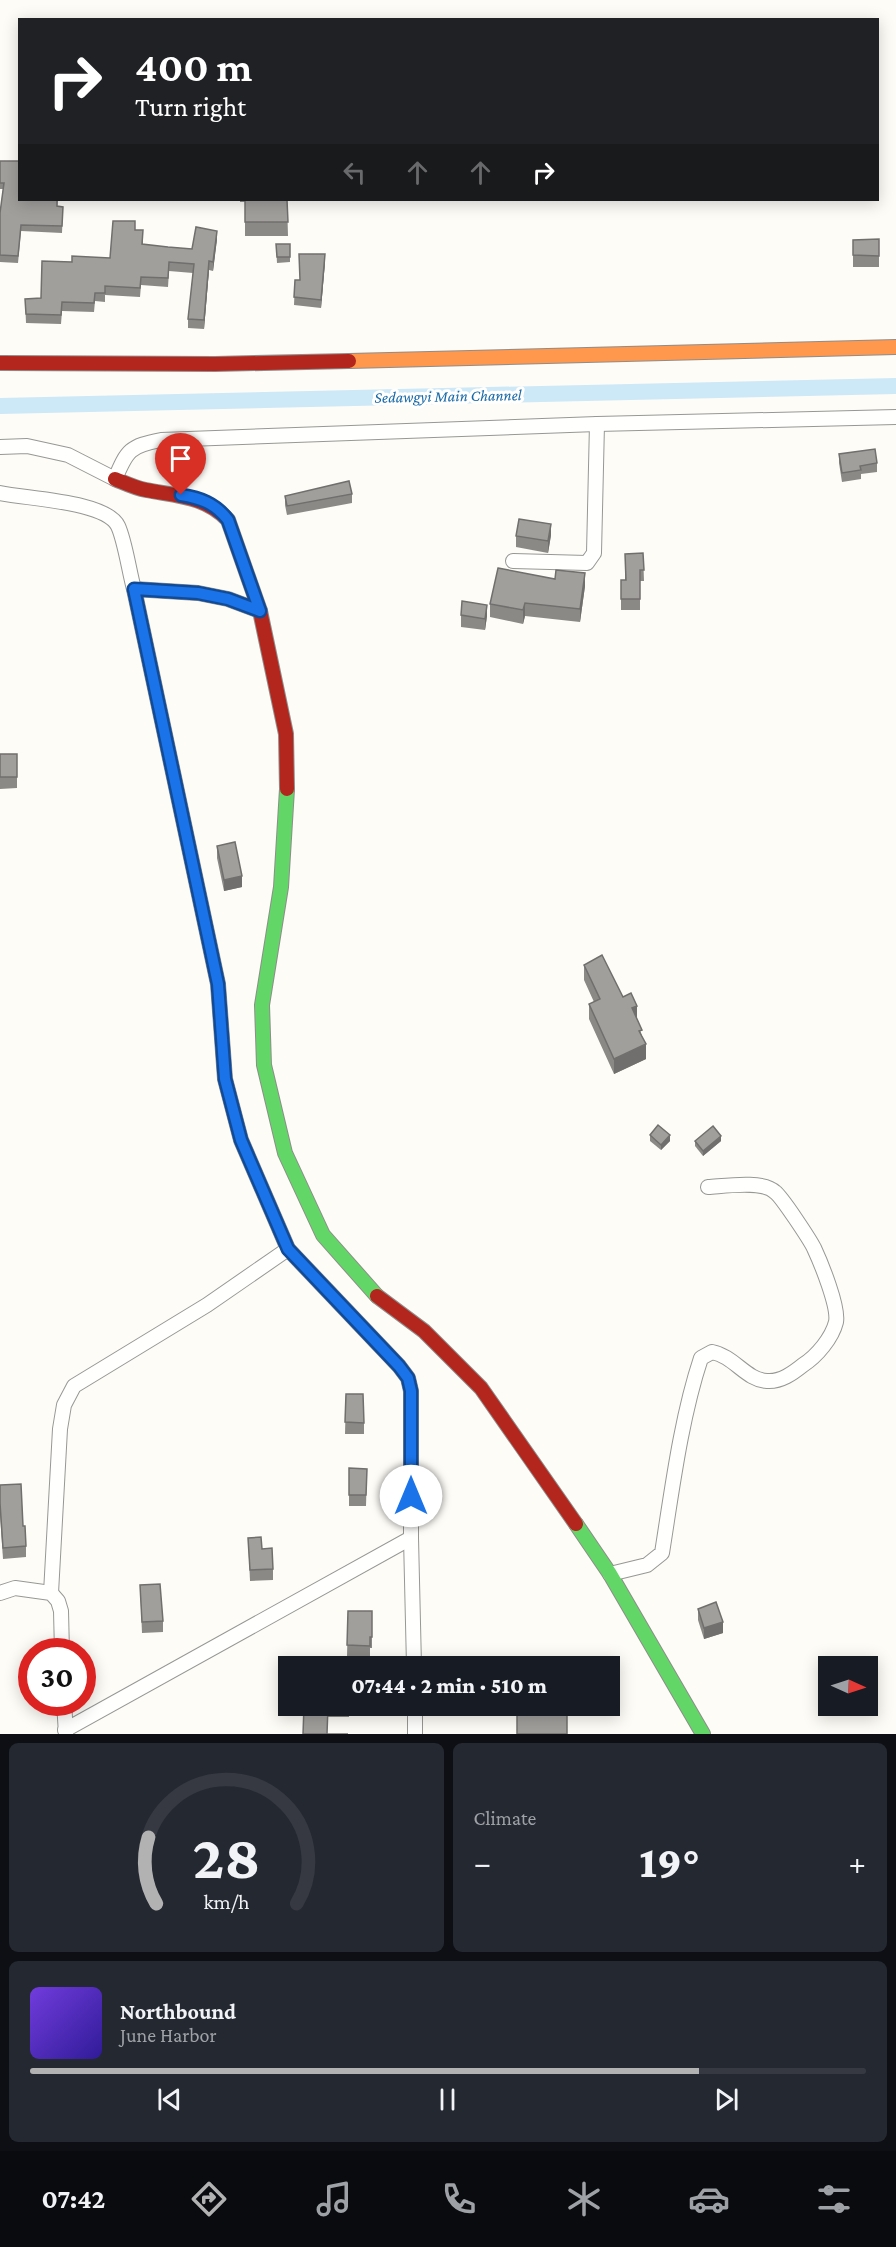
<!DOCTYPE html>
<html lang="en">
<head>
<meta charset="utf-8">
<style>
	body { margin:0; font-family:"Crimson Pro",serif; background:#242831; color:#f1f3f6; height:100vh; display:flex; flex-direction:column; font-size:22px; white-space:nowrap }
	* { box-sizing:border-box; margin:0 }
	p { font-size:20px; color:#9ea1a6 }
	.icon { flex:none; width:33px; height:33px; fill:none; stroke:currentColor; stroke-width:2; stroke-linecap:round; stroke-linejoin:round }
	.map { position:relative; height:1734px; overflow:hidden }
	.panel { display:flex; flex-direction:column; gap:9px; padding:9px; background:#0d0f14; flex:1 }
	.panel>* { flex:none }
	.banner { position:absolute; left:18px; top:18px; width:861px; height:183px; border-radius:0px; box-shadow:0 3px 15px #0003; background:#202124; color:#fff; overflow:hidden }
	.needle { width:39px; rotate:93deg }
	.fabs { position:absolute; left:818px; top:1656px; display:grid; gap:12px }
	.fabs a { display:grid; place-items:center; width:60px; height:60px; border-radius:0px; background:#171b24; box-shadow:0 3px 15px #0003; font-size:30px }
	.speed { position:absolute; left:18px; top:1638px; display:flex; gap:12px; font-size:30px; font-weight:700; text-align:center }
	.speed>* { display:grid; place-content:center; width:78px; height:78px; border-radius:50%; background:#171b24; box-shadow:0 3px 15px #0003; line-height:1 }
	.speed .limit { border:9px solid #d22; background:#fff; color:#111 }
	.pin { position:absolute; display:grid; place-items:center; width:51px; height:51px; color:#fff; margin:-62px -26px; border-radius:50% 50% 50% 0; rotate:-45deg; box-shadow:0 0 6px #0007 }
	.pin .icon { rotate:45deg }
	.me { position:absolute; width:66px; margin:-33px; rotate:0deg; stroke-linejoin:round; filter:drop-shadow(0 0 4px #0008) }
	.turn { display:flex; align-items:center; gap:21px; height:126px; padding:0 18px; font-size:27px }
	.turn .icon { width:78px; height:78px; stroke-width:2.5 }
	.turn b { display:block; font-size:42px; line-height:51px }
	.lanes { display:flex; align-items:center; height:57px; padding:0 18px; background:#0003; justify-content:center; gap:30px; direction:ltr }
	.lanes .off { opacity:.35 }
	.big { font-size:45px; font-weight:800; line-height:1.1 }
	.panel .tile { flex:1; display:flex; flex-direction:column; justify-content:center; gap:9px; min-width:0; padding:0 21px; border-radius:9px; background:#242831 }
	.panel .dial { align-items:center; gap:0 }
	.dial svg { height:156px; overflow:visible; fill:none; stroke:#363941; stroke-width:7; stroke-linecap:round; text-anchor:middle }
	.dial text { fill:#f1f3f6; stroke:none }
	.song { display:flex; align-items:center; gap:18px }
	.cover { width:72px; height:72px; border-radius:9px; background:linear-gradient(135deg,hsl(260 70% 55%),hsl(250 70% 35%)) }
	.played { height:6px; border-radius:3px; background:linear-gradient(90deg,#b2b2b3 80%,#363941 80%) }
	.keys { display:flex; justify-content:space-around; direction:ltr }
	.heat { display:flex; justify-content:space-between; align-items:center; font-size:33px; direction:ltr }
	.panel .tiles { flex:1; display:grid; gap:9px; grid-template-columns:1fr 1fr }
	.tile:last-child { grid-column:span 2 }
	.trip { position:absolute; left:278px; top:1656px; width:342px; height:60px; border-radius:0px; background:#171b24; box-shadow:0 3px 15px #0003; font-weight:800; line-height:60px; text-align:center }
	.tab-bar { display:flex; height:96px; justify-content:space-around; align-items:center; background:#090b0e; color:#9ea1a6 }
	.tab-bar .icon { width:42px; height:42px }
	.tab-bar .current { color:#b2b2b3 }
	.tab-bar b { font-size:27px; color:#f1f3f6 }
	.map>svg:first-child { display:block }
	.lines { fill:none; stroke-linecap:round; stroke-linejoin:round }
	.canal { stroke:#cde8f7; stroke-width:16 }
	.street-casing { stroke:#979795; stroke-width:16 }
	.fast-casing { stroke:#8e8d8b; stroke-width:16 }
	.slow-casing { stroke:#8e8d8b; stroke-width:16 }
	.jam-casing { stroke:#8e8d8b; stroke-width:16 }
	.street { stroke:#fffffe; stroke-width:14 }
	.fast { stroke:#63d668; stroke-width:14 }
	.slow { stroke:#ff974d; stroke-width:14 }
	.jam { stroke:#b3261e; stroke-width:14 }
	.wall { fill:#8a8986 }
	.shaded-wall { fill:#716f6d }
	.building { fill:#a19f9c; stroke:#716f6d; stroke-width:1.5 }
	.route-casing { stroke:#114b97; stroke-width:15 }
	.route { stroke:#1a73e8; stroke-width:10 }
	.labels { text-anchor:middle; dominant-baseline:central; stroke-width:6; stroke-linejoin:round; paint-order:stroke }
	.water-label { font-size:16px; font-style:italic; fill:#1768a6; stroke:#fff }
</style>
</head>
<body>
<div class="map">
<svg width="896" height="1734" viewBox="0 0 896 1734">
	<rect width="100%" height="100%" fill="#fdfcf7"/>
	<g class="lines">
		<path class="canal" d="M0,406L896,386"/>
		<g class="street-casing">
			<g id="street">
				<path d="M0,447L27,446L68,455L115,479C127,450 130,446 161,440L597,424L896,417"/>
				<path d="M0,493C27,499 106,501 118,526C125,541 129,571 134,589L218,984L225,1079L241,1140L288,1249L399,1366L408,1378L411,1391V1538L414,1666"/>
				<path d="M513,561L587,563L594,553L597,424"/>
				<path d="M134,589L198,593L228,599L260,611"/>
				<path d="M610,1574L647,1565L662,1553C672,1490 681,1418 701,1358L712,1352C734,1356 746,1380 767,1381C781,1382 793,1373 803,1365C817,1356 832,1338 836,1322C839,1307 821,1263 814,1248C810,1240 782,1197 775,1192C763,1180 725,1186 708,1187"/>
				<path d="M0,1593L15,1588L51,1593L58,1601L61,1611L62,1652"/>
				<path d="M51,1593L60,1429L64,1405L74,1386L207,1305L288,1249"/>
				<path d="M64,1702L66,1734"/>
				<path d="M415,1706V1734"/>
				<path d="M65,1730L411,1538"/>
			</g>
		</g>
		<g class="fast-casing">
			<g id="fast">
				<path d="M287,789L281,887L262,1005L264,1065L285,1153L323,1235L377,1296"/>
				<path d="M576,1524L610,1574L703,1734"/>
			</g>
		</g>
		<g class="slow-casing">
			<path id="slow" d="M349,361L896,347"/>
		</g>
		<g class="jam-casing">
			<g id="jam">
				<path d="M0,363L215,364L349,361"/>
				<path d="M115,479C125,483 135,488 146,490C177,496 205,496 228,520L260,611L286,734L287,789"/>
				<path d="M377,1296L424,1331L481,1388L576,1524"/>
			</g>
		</g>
		<use href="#street" class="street"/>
		<use href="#fast" class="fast"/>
		<use href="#slow" class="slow"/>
		<use href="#jam" class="jam"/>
	</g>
	<g class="wall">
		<path d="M0,161L20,200H58L57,206L63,207L62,233L21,231L18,263L0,262V213L3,189H0Z"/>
		<path d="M240,200H287L288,236H245V202H240Z"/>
		<path d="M135,230L143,239V245L192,249L217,239L213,271L209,270L204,329L188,328V319L193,273L169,271L168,287L141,285L140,297L105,295V302L95,301L94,312L62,311L61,324L26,323L25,299L41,298L72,262L110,258Z"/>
		<path d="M879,239V267H853V240Z"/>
		<path d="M276,244H290V262L277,263Z"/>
		<path d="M325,262L321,308L294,305L295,280H300Z"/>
		<path d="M839,454L877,463V472L861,474V479L842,482L839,463Z"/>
		<path d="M352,494V503L287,515L285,505V496Z"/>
		<path d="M551,535L548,553L516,547V536Z"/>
		<path d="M643,553L644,581H640V610H621V580H625V554Z"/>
		<path d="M585,586L580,622L525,616L523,624L490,617V604Z"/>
		<path d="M461,615L487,616L485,630L461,627Z"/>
		<path d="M0,754H17V788L0,789Z"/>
		<path d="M217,846L242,887L224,891L217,858Z"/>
		<path d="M584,965L623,997L637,1020L642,1036L646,1059L614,1074L589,1019V1004L594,1002L584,980Z"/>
		<path d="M650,1135L670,1141L661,1150L650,1141Z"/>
		<path d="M695,1141H721L703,1156L695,1146Z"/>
		<path d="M346,1394L364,1423V1434H345Z"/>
		<path d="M349,1468L367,1469L366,1506H349Z"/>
		<path d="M0,1485L23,1526L26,1546V1557L3,1559L0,1514Z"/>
		<path d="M248,1538L262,1549L273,1569V1580L250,1581Z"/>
		<path d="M140,1585L163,1621V1632L142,1633Z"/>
		<path d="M698,1609L723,1633L704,1639L698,1620Z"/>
		<path d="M348,1611H372V1648H370V1657H347Z"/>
		<path d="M304,1706H349V1717H328L303,1734Z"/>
	</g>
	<g class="shaded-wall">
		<path d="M217,231V239L213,271V262Z"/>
		<path d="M325,254V262L321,308V300Z"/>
		<path d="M209,261V270L204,329V320Z"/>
		<path d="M551,524V535L548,553V541Z"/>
		<path d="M585,573V586L580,622V609Z"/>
		<path d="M525,603V616L523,624V610Z"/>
		<path d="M487,605V616L485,630V619Z"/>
		<path d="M242,876V887L224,891V880Z"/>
		<path d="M637,1006V1021L632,1008Z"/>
		<path d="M646,1044V1059L614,1074V1059Z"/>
		<path d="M670,1135V1141L661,1150V1145Z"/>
		<path d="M721,1136V1141L703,1156V1151Z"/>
		<path d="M723,1622V1633L704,1639V1628Z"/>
	</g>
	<g class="building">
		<path d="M0,161H20V200H57V206L63,207L62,226L21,225L18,256L0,255V213L4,183H0Z"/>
		<path d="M245,200H287L288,222H245Z"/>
		<path d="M113,221H135V230H143L142,244L168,247L192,249L196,227L217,231L213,262L209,261L204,320L188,319L194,264L169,262L168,278L141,277L140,288L105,286V293H95L94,303L62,302L61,315L26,314L25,299L41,298L42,261L72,262V256L110,258Z"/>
		<path d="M879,239V256L853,255V240Z"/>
		<path d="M276,244H290V257H277Z"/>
		<path d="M299,254H325L321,300L294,297L295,280H300Z"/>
		<path d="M875,449L877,463L860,466L861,470L842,473L839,454Z"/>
		<path d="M349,481L352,494L287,506L285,496Z"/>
		<path d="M519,519L551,524L548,541L516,536Z"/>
		<path d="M643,553L644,570H640V599H621V580H626L625,554Z"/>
		<path d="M498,568L555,579L556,570L585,573L580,609L525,603L523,610L490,604Z"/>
		<path d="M462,601L487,605L485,619L461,615Z"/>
		<rect x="0" y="754" width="17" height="23"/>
		<path d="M235,842L242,876L224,880L217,846Z"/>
		<path d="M602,955L623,997L631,993L637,1006L632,1008L642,1030L639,1031L646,1044L614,1059L589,1004L600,999L584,965Z"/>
		<path d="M658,1125L670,1135L661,1145L650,1135Z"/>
		<path d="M713,1126L721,1136L703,1151L695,1141Z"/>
		<path d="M346,1394H363L364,1423L345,1422Z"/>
		<path d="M349,1468L367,1469L366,1495H349Z"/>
		<path d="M21,1484L23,1526H25L26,1546L3,1548L0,1503V1485Z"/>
		<path d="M261,1537L262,1549L272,1548L273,1569L250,1570L248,1538Z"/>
		<path d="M160,1584L163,1621L142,1622L140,1585Z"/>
		<path d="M716,1602L723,1622L704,1628L698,1609Z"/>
		<path d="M348,1611H372V1637H370V1646L347,1645Z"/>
		<path d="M304,1706H349H328L327,1734H348H303Z"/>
		<rect x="517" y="1706" width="50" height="28"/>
	</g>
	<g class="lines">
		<g class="route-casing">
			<path id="route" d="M181,495C200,498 215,503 228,520L260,611L228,599L198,593L134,589L218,984L225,1079L241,1140L288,1249L399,1366L408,1378L411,1391V1496"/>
		</g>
		<use href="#route" class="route"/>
	</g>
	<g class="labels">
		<g class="water-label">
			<text transform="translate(448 396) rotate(-1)">Sedawgyi Main Channel</text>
		</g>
	</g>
</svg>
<div class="fabs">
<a><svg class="needle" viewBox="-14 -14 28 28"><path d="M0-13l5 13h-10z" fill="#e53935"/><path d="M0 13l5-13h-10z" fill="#9ea1a6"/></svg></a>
</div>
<div class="speed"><div class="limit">30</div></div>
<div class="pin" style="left:181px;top:495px;background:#d93025"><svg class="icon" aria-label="arrive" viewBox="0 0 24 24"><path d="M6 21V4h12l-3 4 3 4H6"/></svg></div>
<svg class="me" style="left:411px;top:1496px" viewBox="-20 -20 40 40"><circle r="19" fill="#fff"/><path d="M0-13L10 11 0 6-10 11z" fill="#1a73e8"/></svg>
<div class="trip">07:44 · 2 min · 510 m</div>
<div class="banner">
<div class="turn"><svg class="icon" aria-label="right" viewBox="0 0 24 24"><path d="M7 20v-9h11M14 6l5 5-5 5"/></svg><div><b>400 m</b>Turn right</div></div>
<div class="lanes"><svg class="icon off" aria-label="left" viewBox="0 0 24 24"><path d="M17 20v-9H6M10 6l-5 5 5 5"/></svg><svg class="icon off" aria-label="ahead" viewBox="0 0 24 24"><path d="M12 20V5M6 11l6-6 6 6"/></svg><svg class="icon off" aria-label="ahead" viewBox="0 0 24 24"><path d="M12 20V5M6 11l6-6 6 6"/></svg><svg class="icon" aria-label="right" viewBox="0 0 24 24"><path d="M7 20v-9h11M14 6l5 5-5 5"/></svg></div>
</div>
</div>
<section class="panel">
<div class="tiles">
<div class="tile dial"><svg viewBox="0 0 100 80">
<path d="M14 69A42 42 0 1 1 86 69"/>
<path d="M14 69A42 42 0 0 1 10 35" stroke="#b2b2b3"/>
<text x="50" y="56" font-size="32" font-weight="700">28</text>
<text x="50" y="72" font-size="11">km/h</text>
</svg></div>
<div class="tile"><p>Climate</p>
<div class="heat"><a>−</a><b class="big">19°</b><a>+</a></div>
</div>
<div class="tile">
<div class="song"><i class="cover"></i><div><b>Northbound</b><p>June Harbor</p></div></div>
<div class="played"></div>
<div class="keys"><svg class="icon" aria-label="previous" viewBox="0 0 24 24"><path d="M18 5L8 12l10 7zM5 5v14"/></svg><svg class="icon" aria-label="pause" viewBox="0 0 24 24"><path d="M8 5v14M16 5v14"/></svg><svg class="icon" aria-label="next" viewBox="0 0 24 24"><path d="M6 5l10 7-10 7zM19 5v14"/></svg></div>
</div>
</div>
</section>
<nav class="tab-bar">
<b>07:42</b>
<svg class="icon current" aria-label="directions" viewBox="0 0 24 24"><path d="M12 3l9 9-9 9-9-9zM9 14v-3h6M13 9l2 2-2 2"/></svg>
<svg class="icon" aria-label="music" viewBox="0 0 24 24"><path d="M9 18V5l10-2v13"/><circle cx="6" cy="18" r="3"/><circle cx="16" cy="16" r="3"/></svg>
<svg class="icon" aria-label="phone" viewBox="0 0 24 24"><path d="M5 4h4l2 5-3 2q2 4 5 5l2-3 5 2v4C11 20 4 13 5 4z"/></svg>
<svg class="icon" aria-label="climate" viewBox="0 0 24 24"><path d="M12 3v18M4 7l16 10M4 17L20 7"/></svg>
<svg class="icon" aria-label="car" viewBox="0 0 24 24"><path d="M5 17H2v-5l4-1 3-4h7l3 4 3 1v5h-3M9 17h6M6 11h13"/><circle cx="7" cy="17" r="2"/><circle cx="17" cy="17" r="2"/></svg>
<svg class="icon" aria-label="filters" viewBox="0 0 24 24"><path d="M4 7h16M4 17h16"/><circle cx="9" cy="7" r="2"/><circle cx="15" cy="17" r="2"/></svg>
</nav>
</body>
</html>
